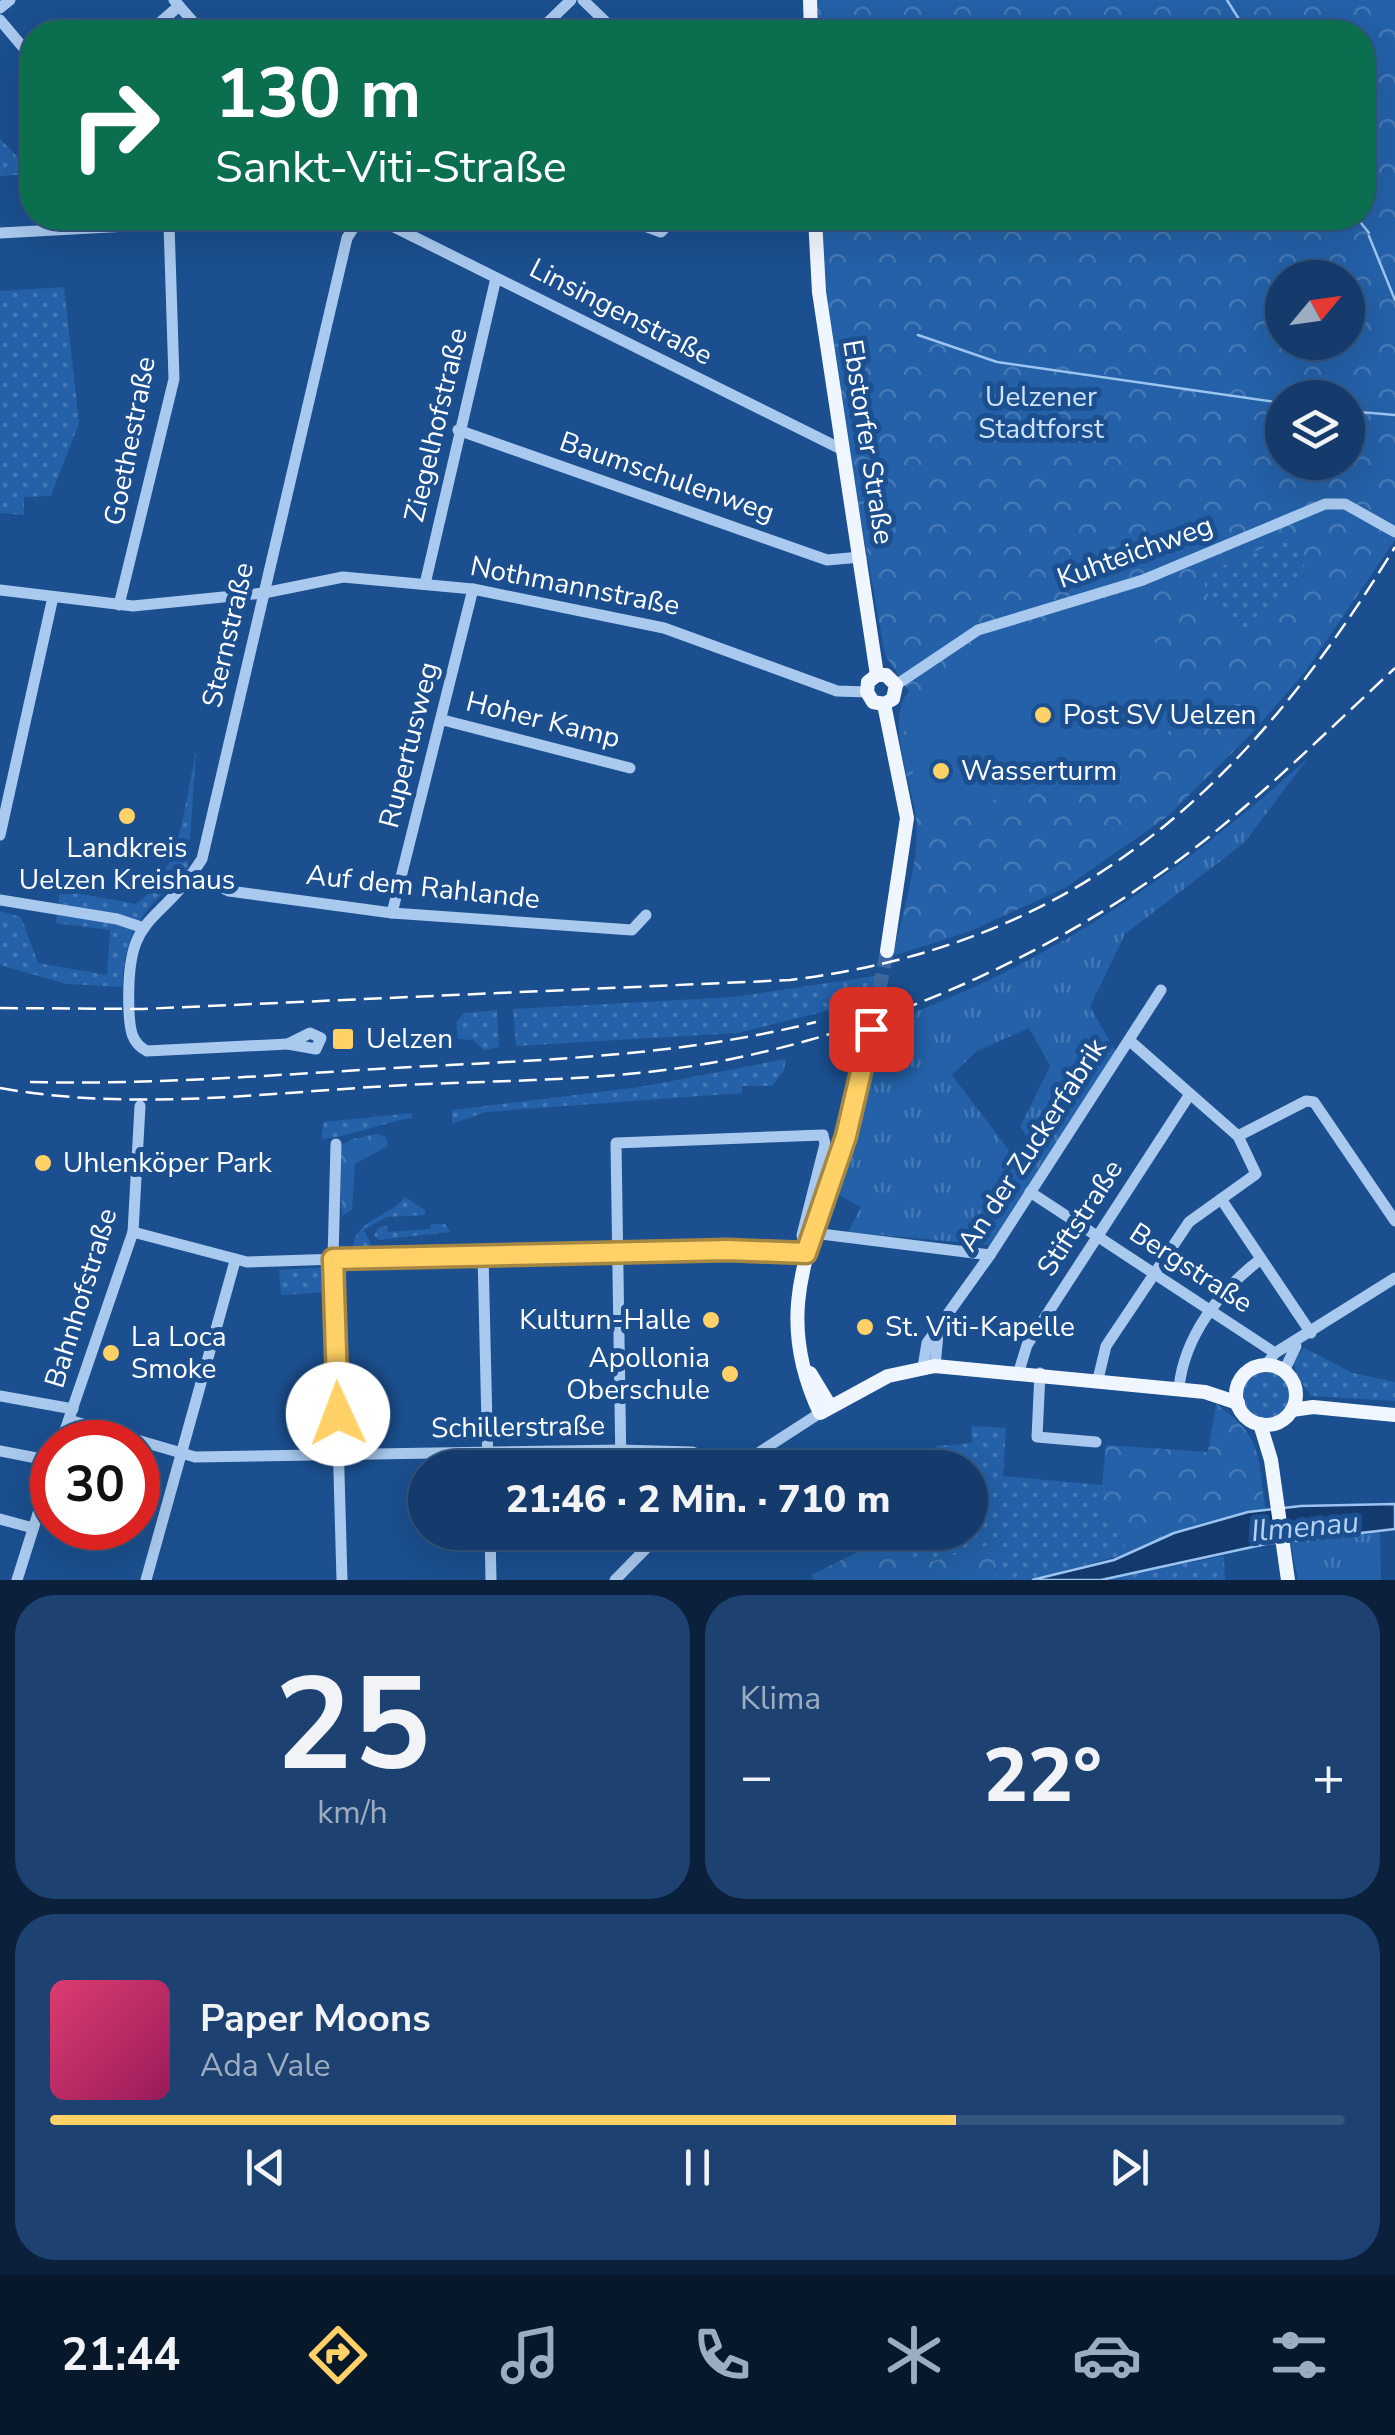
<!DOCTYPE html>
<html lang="de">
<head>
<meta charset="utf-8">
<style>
	body { margin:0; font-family:"Nunito Sans",sans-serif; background:#1d4271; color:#f1f3f6; height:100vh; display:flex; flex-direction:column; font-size:38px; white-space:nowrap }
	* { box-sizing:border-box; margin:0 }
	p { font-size:32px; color:#9dadc1 }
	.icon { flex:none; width:55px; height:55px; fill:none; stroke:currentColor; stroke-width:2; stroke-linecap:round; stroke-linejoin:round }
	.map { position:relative; height:1580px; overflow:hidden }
	.panel { display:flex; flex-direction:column; gap:15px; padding:15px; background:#0b203b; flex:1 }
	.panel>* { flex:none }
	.banner { position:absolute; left:20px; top:20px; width:1355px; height:210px; border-radius:40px; box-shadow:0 10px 40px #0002,0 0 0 2px #33557e; background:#0b6e4f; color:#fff; overflow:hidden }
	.needle { width:65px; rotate:61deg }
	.buttons { position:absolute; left:1265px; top:260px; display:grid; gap:20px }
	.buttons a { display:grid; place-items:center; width:100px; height:100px; border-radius:50%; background:#143b6b; box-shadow:0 10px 40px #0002,0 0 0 2px #33557e; font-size:50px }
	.speed { position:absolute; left:30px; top:1420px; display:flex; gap:20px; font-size:50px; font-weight:700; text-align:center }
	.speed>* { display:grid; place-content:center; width:130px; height:130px; border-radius:50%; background:#143b6b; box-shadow:0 10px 40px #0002,0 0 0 2px #33557e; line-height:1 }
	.speed .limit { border:15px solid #d22; background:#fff; color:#111 }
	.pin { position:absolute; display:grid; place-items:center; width:85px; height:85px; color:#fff; margin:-42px; border-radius:20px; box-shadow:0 5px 15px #0006 }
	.me { position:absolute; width:110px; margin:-55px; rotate:358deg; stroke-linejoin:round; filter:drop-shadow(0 0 8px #0008) }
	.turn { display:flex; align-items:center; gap:35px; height:210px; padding:0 30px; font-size:45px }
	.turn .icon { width:130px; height:130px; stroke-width:2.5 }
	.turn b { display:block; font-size:70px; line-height:85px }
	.big { font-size:75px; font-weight:800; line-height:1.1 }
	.panel .tile { flex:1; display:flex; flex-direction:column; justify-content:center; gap:15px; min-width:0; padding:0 35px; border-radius:40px; background:#1d4271 }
	.panel .dial { align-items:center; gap:0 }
	.dial b { font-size:130px; line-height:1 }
	.song { display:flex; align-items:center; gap:30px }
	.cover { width:120px; height:120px; border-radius:15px; background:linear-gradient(135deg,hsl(340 70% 55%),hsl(330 70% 35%)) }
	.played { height:10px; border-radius:5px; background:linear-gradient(90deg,#ffd166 70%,#33557e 70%) }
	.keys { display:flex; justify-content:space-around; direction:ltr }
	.heat { display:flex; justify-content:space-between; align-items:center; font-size:55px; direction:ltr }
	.panel .tiles { flex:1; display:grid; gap:15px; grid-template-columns:1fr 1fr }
	.tile:last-child { grid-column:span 2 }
	.trip { position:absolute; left:408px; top:1450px; width:580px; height:100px; border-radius:50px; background:#143b6b; box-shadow:0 10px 40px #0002,0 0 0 2px #33557e; font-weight:800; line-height:100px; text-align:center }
	.dock { display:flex; height:160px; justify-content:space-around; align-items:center; background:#08182b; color:#9dadc1 }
	.dock .icon { width:70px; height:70px }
	.dock .selected { color:#ffd166 }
	.dock b { font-size:45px; color:#f1f3f6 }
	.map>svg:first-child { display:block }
	.grass { fill:url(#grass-dots) }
	.forest { fill:url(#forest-crowns); fill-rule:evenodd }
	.park { fill:url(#park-tufts); fill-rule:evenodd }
	.pitch { fill:#2461a8 }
	.water { fill:#123a6d; stroke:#9cc4f0; stroke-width:2.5 }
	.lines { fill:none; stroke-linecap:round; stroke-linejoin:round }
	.stream { stroke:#9cc4f0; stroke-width:2.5 }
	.major-tunnel { stroke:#3d69a0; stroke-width:14; stroke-dasharray:14 7; stroke-linecap:butt }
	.minor { stroke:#a9c9ee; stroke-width:11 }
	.major { stroke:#f0f6ff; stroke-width:14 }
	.rail { stroke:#fff; stroke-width:2.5; stroke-dasharray:18 8; stroke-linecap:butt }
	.route-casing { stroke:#a68842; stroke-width:25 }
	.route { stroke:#ffd166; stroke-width:18 }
	.poi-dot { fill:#ffd166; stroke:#1b4f8f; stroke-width:4 }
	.labels { text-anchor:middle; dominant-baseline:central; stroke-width:10; stroke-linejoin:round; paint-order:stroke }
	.street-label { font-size:28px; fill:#fff; stroke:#1b4f8f }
	.park-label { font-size:28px; fill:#cfe3fa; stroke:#1b4f8f }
	.poi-label { font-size:28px; fill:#fff; stroke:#1b4f8f; text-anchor:start }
	.water-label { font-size:30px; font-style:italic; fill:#b5d3f5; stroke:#1b4f8f }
</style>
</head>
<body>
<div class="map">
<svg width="1395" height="1580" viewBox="0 0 1395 1580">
	<defs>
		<pattern id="grass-dots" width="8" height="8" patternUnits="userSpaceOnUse" patternTransform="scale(2.5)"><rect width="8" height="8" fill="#2461a8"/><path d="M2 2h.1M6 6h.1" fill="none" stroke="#4579b5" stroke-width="1.8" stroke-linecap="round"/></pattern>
		<pattern id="forest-crowns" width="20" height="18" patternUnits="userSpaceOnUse" patternTransform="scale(2.5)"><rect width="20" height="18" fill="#2461a8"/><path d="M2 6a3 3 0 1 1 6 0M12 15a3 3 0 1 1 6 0" fill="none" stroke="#4579b5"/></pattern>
		<pattern id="park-tufts" width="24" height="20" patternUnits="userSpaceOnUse" patternTransform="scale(2.5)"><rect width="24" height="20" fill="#2461a8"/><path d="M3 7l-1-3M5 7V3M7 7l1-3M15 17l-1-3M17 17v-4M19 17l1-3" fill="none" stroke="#4579b5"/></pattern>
	</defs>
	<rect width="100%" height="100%" fill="#1b4f8f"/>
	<g class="grass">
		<path d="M0,139L32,172V174L0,176Z"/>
		<path d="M64,287L79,423L51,496L24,497V515L0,513V291Z"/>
		<path d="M1292,536L1307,572L1239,635L1213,609L1199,570L1227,564Z"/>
		<path d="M196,752L188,870C144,909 125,927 122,987L67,984L0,965V911L21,917L38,963L107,975L110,930L56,923L60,890L136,904C182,873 184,803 196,752Z"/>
		<path d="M875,976L870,1000L738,1033L516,1046L513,1009L734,997Z"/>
		<path d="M497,1010L499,1047L484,1050L473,1040L458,1039L456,1022L464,1013Z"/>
		<path d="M786,1059L784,1071L772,1086H742V1093L486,1112L452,1124V1110L640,1087Z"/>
		<path d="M412,1113V1118C382,1122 352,1137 321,1139L324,1122Z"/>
		<path d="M405,1197L425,1210V1215L387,1217L364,1230L372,1247L353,1248C354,1220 390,1217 405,1197Z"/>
		<path d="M431,1224H445L450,1232L379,1240L374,1235L379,1227L387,1226L388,1232L430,1229Z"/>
		<path d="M328,1267L329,1292L281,1295L279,1270Z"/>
		<path d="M1304,1348L1353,1373L1395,1382V1401L1311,1396L1297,1377L1293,1362Z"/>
		<circle cx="1266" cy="1395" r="25"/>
		<path d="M971,1426L1006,1428L1003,1476L1102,1485L1100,1505L1129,1553L1032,1580H996L998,1543L914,1566L895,1533L970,1532V1468L946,1467L936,1446L972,1443Z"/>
		<path d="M1224,1556L1225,1580H1101Z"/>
	</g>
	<g class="forest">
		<path d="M817,0H1395V540L1305,672L1252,733L1168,816L1065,888L968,932L893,956C902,913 920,863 916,818C912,782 884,721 909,691L885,655L848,449L822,268L821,218H1362V32H817ZM1282,278H1348V342H1282ZM1282,398H1348V462H1282ZM1291,536L1307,572L1238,635L1213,609L1200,571L1227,564Z"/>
		<path d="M376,1134L385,1136L388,1146L355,1164L352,1210L342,1216L339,1147L352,1139Z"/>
		<path d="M1216,1404C1264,1437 1257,1455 1266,1510L1174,1533L1129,1553L1100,1505L1106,1445L1208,1452Z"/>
		<path d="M896,1533L915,1566L998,1543L996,1580H815L811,1575Z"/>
	</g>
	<g class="park">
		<path d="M1308,758L1244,843L1125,934L1090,1007L1116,1052L989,1245L848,1232L861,1207L837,1194L881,1024C1044,969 1182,872 1308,758ZM1029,1028L1050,1066L1020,1127L1041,1155L1023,1169L952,1075L977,1051Z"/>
		<path d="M1380,1529L1381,1580H1298L1290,1541Z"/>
	</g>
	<g class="pitch">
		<path d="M1134,588L1187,724L922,828L902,705L970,649Z"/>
		<path d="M1097,933L1104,946L1050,973L1044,960Z"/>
	</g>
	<path class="water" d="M1395,1504V1529L1266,1544L1101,1580H1032L1114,1560L1174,1533L1248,1512L1301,1506Z"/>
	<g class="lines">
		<g class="stream">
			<path d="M1227,0L1247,32"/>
			<path d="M1357,218L1369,233"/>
			<path d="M1369,236L1395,300"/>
			<path d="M918,335L997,362L1282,403"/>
			<path d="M1348,411L1395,415"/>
		</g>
		<path class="major-tunnel" d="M871,1029L887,951"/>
		<g class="minor">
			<path d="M174,0L202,32"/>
			<path d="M583,0L616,32"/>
			<path d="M0,8L10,0"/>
			<path d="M0,20L32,58"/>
			<path d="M149,32L179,6"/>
			<path d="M538,32L571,0"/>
			<path d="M376,218L843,450"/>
			<path d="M623,218L661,232L674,218"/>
			<path d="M0,233L274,218"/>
			<path d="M458,430L827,560L861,557"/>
			<path d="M425,584L496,278"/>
			<path d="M0,590L133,606L264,593L343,577L473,589L664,628L837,691L867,692"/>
			<path d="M119,605L174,379L169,224"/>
			<path d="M896,685L978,630L1143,580L1325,504H1345L1395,532"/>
			<path d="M443,720L630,768"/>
			<path d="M0,835L53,597"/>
			<path d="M192,874L229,891L392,913L632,930L646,915"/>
			<path d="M0,900L117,919L141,927"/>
			<path d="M392,913L473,589"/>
			<path d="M310,1033L321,1038L316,1049L288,1044Z"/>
			<path d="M1130,1041L1238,1136L1306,1101L1314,1102L1395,1221"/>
			<path d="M288,1044L147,1051C131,1043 130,1029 129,1012C125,908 157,931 202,859L347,238L357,222"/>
			<path d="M336,1144L333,1259L342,1580"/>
			<path d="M1030,1192L1275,1353"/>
			<path d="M1221,1199L1311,1333"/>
			<path d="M133,1232L247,1262L461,1255C532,1254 602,1252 673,1251C717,1250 763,1246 806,1253L802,1235L825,1144L823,1135L616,1143L621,1468"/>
			<path d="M813,1233L990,1255"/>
			<path d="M483,1254L488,1468"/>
			<path d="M1266,1365L1275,1353L1395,1278"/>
			<path d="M935,1366L938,1334"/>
			<path d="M923,1367L927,1343L990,1255L1161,990"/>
			<path d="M1019,1371L1027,1345L1190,1094"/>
			<path d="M1284,1371L1296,1346"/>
			<path d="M1040,1373L1037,1437L1096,1442"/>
			<path d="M1098,1379L1106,1346L1189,1222L1256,1174L1238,1136"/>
			<path d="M1179,1388C1184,1336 1221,1289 1261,1259"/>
			<path d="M0,1396L73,1409"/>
			<path d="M69,1420L195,1457L620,1450L692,1452L735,1468"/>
			<path d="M61,1442L133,1232L140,1106"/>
			<path d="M0,1451L52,1461"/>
			<path d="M683,1455L707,1468"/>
			<path d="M735,1468L820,1413"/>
			<path d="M0,1519L33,1528"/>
			<path d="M490,1532L491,1580"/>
			<path d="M622,1532H633"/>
			<path d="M17,1580L52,1469"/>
			<path d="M146,1580L235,1261"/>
			<path d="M615,1580L662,1532"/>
		</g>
		<g class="major">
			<path d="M810,0L811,32"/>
			<path d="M815,218L819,292L877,675"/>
			<path d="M877,675H886L896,685L893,699L884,704"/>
			<path d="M877,675L868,682L867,692L873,702L884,704"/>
			<path d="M884,704L907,818L887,951"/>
			<path d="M871,1029C864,1071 853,1114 839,1155C809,1251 773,1314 820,1413L888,1376L935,1366L1205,1392L1238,1403"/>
			<circle cx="1266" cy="1395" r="30"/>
			<path d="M810,1373L830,1406"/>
			<path d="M1292,1410L1313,1407L1395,1415"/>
			<path d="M1260,1424L1271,1460L1288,1580"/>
		</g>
		<g class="rail">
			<path d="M0,1008L142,1009L790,980C1081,944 1247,788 1395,547"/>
			<path d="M30,1082C151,1085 273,1075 394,1068C536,1060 678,1057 816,1022"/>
			<path d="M0,1088C128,1111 258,1094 387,1086C490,1080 597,1082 699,1065C879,1035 1073,948 1215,832C1277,781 1336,723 1395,668"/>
		</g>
	</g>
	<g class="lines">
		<g class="route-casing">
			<path id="route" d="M338,1414L333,1259L728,1250L806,1253L846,1136L871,1029"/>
		</g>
		<use href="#route" class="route"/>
	</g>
	<g class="poi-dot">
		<circle cx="1043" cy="715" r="10"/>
		<circle cx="941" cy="771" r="10"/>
		<circle cx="127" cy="816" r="10"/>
		<rect x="331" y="1027" width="24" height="24" rx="5"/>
		<circle cx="43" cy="1163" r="10"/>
		<circle cx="711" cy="1320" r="10"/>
		<circle cx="865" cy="1327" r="10"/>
		<circle cx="111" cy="1353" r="10"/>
		<circle cx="730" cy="1374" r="10"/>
	</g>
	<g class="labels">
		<g class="street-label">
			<text transform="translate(621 312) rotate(27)">Linsingenstraße</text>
			<text transform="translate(436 425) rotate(-77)">Ziegelhofstraße</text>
			<text transform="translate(130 441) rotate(-79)">Goethestraße</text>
			<text transform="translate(868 442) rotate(81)">Ebstorfer Straße</text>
			<text transform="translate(667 477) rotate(19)">Baumschulenweg</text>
			<text transform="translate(1135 552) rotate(-20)">Kuhteichweg</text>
			<text transform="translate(575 586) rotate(11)">Nothmannstraße</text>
			<text transform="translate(228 635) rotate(-77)">Sternstraße</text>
			<text transform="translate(543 720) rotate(14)">Hoher Kamp</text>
			<text transform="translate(409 745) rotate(-76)">Rupertusweg</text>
			<text transform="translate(423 887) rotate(6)">Auf dem Rahlande</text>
			<text transform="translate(1032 1145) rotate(-57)">An der Zuckerfabrik</text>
			<text transform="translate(1080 1218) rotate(-57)">Stiftstraße</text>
			<text transform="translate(1191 1268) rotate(33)">Bergstraße</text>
			<text transform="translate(81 1298) rotate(-73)">Bahnhofstraße</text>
			<text transform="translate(518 1427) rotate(-1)">Schillerstraße</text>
		</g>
		<g class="park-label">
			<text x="1041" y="397">Uelzener<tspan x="1041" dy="32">Stadtforst</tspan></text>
		</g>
		<g class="poi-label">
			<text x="1063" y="715">Post SV Uelzen</text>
			<text x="961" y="771">Wasserturm</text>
			<text x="127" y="848" text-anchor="middle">Landkreis<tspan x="127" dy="32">Uelzen Kreishaus</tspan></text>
			<text x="366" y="1039">Uelzen</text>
			<text x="63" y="1163">Uhlenköper Park</text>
			<text x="691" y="1320" text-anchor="end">Kulturn-Halle</text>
			<text x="885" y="1327">St. Viti-Kapelle</text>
			<text x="131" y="1337">La Loca<tspan x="131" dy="32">Smoke</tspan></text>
			<text x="710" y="1358" text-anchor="end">Apollonia<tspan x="710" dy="32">Oberschule</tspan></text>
		</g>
		<g class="water-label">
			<text transform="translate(1305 1527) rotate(-5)">Ilmenau</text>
		</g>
	</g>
</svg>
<div class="buttons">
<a><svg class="needle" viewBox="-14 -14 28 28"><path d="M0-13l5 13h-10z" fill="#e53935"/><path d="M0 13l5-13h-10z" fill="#9dadc1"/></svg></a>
<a><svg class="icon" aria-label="layers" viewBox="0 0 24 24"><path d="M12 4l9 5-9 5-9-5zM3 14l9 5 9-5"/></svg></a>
</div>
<div class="speed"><div class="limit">30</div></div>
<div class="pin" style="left:871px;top:1029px;background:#d93025"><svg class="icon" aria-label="arrive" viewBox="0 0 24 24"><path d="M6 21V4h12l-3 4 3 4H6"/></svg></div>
<svg class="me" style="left:338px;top:1414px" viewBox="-20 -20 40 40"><circle r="19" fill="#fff"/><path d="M0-13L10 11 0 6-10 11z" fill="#ffd166"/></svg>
<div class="trip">21:46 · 2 Min. · 710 m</div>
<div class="banner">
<div class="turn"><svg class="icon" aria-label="right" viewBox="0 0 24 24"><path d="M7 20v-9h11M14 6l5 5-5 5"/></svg><div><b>130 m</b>Sankt-Viti-Straße</div></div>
</div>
</div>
<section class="panel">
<div class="tiles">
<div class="tile dial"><b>25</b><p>km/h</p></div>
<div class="tile"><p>Klima</p>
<div class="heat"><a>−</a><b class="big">22°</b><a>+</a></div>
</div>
<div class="tile">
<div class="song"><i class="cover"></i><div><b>Paper Moons</b><p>Ada Vale</p></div></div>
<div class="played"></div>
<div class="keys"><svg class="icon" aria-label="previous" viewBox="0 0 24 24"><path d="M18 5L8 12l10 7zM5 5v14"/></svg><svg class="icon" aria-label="pause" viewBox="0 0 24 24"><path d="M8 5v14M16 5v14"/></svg><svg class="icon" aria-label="next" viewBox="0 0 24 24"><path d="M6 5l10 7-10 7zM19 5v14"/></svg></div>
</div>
</div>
</section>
<nav class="dock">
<b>21:44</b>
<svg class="icon selected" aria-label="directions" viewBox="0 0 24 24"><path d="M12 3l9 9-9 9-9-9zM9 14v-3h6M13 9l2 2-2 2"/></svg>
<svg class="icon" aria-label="music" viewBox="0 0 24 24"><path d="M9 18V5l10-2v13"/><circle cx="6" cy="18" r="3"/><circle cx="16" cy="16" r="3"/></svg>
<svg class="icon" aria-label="phone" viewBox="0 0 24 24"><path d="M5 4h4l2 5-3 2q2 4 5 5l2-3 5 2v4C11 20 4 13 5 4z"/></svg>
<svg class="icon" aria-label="climate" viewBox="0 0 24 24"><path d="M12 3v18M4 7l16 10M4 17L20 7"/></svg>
<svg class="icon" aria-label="car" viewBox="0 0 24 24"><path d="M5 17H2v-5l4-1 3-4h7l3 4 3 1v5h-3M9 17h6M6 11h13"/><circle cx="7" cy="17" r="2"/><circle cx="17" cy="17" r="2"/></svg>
<svg class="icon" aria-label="filters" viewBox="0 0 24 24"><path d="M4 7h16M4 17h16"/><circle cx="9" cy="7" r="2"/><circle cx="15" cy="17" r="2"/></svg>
</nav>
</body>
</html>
